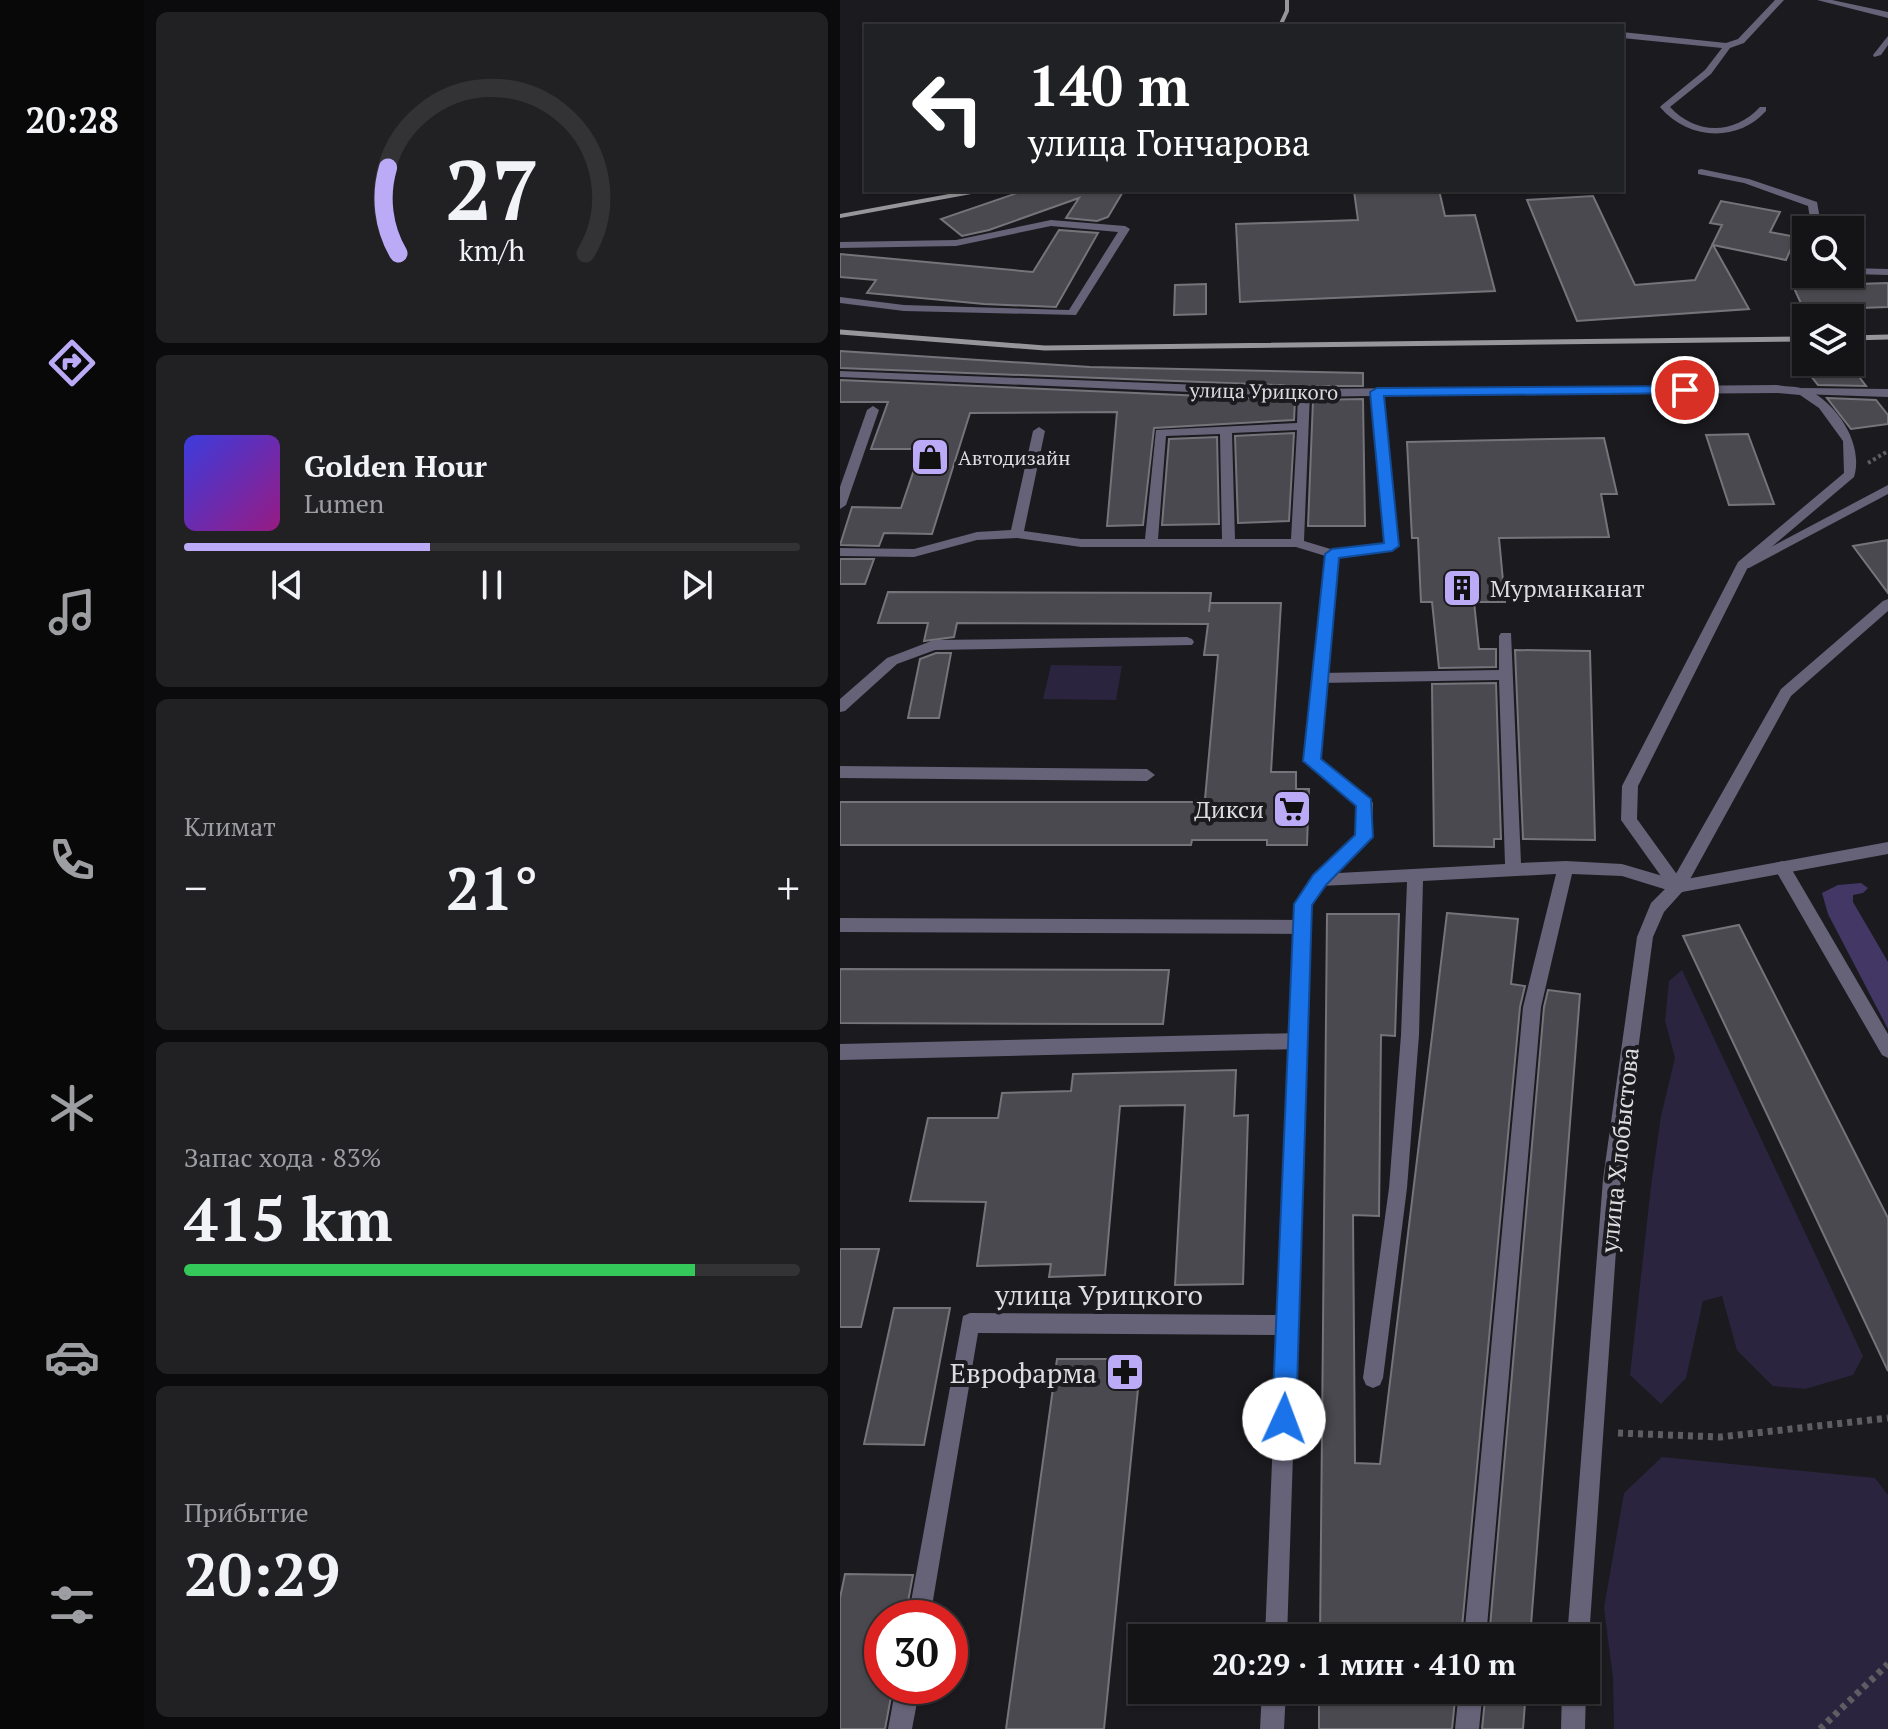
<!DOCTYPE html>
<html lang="ru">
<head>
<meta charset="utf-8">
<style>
	body { margin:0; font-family:"PT Serif",serif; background:#212124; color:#f1f3f6; height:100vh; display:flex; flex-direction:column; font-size:30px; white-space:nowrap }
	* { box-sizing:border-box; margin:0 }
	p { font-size:26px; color:#9d9ea1 }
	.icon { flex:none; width:44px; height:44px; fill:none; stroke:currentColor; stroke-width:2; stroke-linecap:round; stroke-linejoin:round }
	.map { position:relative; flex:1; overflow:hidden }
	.drawer { display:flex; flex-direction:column; gap:12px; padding:12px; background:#0b0b0d; width:696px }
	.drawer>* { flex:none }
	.banner { position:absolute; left:24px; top:24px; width:760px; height:168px; border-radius:0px; box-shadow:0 2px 6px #0004,0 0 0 2px #333336; background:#202124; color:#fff; overflow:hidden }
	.tools { position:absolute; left:952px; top:216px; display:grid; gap:16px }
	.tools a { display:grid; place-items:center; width:72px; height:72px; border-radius:0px; background:#141417; box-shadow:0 2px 6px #0004,0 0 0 2px #333336; font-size:40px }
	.speed { position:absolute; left:24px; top:1600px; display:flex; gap:16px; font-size:40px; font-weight:700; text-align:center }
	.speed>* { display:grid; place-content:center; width:104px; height:104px; border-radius:50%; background:#141417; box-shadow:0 2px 6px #0004,0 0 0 2px #333336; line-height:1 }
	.speed .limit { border:12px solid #d22; background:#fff; color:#111 }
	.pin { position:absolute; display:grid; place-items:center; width:68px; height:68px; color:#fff; margin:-34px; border:4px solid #fff; border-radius:50%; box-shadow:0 2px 8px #0007 }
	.me { position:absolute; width:88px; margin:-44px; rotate:2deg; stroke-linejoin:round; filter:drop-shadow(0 0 6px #0008) }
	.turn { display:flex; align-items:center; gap:28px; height:168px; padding:0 32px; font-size:36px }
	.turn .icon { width:104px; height:104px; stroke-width:2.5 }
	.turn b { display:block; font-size:56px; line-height:68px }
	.big { font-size:60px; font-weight:800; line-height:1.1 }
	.drawer .card { flex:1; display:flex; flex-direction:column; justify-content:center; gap:12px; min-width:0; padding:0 28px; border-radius:12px; background:#212124 }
	.drawer .dial { align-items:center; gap:0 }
	.dial svg { height:208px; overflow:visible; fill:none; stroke:#333336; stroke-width:7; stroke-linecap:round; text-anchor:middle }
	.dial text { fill:#f1f3f6; stroke:none }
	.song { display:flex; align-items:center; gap:24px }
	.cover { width:96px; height:96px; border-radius:12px; background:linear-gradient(135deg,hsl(240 70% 55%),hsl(310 70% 35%)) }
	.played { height:8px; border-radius:4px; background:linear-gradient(90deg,#bbaaf6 40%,#333336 40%) }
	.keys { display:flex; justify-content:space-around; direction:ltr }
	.heat { display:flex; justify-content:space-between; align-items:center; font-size:44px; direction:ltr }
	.charge { height:12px; border-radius:6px; background:linear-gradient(90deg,#34c759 83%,#333336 0) }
	.trip { position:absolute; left:288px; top:1624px; width:472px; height:80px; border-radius:0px; background:#141417; box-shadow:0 2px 6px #0004,0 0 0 2px #333336; font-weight:800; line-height:80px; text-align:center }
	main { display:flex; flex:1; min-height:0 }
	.tab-bar { display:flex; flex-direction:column; width:144px; justify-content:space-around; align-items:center; background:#080809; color:#9d9ea1 }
	.tab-bar .icon { width:56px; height:56px }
	.tab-bar .on { color:#bbaaf6 }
	.tab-bar b { font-size:36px; color:#f1f3f6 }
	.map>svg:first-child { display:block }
	.green { fill:#2a243e }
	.forest { fill:#433765 }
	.building { fill:#4a494f; stroke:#75747a; stroke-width:2 }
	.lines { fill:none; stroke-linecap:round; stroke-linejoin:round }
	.path-far1 { stroke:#5e5e62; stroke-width:4; stroke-dasharray:3 3; stroke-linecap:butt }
	.path { stroke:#5e5e62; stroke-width:7; stroke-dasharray:5 5; stroke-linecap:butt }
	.service { fill:#666278; fill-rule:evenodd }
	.minor { fill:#666278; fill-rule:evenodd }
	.rail-far1 { stroke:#97979b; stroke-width:4 }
	.rail { stroke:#97979b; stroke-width:5 }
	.route { fill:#1a73e8; stroke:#114b97; stroke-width:2 }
	.labels { text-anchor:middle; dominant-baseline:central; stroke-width:8; stroke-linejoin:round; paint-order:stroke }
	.far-street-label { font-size:20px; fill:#dddde0; stroke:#1b1a1f }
	.far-poi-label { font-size:20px; fill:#dddde0; stroke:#1b1a1f; text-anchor:start }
	.poi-label { font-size:24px; fill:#dddde0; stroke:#1b1a1f; text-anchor:start }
	.street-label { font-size:24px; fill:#dddde0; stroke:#1b1a1f }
	.near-street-label { font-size:28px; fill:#dddde0; stroke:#1b1a1f }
	.near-poi-label { font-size:28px; fill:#dddde0; stroke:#1b1a1f; text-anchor:end }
</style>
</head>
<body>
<main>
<nav class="tab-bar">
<b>20:28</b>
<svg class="icon on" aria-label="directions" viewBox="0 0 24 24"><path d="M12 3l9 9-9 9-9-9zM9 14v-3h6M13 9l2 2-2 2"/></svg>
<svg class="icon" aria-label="music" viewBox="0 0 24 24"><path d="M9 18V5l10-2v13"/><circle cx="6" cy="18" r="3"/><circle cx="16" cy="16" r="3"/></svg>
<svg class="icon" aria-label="phone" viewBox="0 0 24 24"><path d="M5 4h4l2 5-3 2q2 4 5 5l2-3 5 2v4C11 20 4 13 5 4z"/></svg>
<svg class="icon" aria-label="climate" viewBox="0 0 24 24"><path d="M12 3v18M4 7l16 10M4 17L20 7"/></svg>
<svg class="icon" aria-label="car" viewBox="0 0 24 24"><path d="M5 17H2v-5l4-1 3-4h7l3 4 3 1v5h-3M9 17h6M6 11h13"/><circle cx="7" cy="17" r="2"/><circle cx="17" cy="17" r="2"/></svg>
<svg class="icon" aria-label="filters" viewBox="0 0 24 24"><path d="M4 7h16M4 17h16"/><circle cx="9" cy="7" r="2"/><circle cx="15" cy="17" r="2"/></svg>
</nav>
<section class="drawer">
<div class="card dial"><svg viewBox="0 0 100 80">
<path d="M14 69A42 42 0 1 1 86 69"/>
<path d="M14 69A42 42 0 0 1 10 36" stroke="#bbaaf6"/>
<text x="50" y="56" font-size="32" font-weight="700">27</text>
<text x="50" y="72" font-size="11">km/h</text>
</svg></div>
<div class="card">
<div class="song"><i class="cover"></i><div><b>Golden Hour</b><p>Lumen</p></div></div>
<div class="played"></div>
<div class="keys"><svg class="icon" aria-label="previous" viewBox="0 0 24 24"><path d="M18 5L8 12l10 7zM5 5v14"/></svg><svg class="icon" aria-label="pause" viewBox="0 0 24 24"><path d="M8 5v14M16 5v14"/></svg><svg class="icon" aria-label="next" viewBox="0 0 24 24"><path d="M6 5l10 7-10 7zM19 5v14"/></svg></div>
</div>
<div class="card"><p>Климат</p>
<div class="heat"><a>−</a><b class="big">21°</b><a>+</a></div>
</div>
<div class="card"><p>Запас хода · 83%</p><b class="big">415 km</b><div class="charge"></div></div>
<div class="card"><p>Прибытие</p><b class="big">20:29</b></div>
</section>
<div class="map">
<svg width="1048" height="1729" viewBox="0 0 1048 1729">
	<rect width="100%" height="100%" fill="#1b1a1f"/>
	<g class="green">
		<path d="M211,665L282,666L276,700L203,699Z"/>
		<path d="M842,970L1023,1356L1013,1375L965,1389L933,1386L897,1350L882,1296L863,1301L846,1378L821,1404L790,1375L811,1186L821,1116L835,1058L825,1021L829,981Z"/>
		<path d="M822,1457L1035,1478L1048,1495V1729H774L773,1678L764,1608L784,1493Z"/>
	</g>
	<path class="forest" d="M1021,883L1028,888L1023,893L1013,895V902L1048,962V1029L988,914L982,893L998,885Z"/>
	<g class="building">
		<path d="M186,190H284L268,217L257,221L226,218L239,198L149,230L122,236L101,219Z"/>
		<path d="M599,190L605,216L635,215L655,291L400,302L396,224L518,220L514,191Z"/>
		<path d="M753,196L795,285L855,280L882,225L870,223L881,201L940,212L930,232L956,237L946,260L873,245L909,309L737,321L687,200Z"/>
		<path d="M219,230L258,233L216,307L144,304L27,293L36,280L0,277V254L193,272Z"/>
		<path d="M1048,283V307L964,310L953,286Z"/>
		<path d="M366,284V314L334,315L335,285Z"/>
		<path d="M0,351L250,367L523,373V386H464L0,368Z"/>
		<path d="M1014,370L1026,386L978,385L967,371Z"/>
		<path d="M0,380L455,400L454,420L314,428L303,525L267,526L277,412L130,413L92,534L44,533L39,546L0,545L12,507L61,508L81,449H31L48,402H0Z"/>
		<path d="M987,398L1036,400L1048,415V424L1011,429Z"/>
		<path d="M523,399L525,526H468L473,400Z"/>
		<path d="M454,433L449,521L398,523L395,436Z"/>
		<path d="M908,434L934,504L889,505L866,435Z"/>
		<path d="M377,437L379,524L322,525L329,439Z"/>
		<path d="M764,438L777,494H761L769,537L659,538L665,602H634L639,649H656V667L599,668L592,602H581L578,538H572L567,442Z"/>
		<path d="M1048,540V593L1013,546Z"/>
		<path d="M0,559H34L25,584H0Z"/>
		<path d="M48,592L371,593L369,612L370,603H441L431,772H456V789H469L467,845H427V840H352L351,845H0V802H355L356,799H365L378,655H364L368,624L117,623L114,637L84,641L88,623H38Z"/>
		<path d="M675,650L750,651L755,840L683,839Z"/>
		<path d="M96,653H111L99,718H68L80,659Z"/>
		<path d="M656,683L661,839H654V847L594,846L592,684Z"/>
		<path d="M607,913L678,919L671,984L685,986L680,1007L621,1638H480L487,914H559L555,1036L541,1035L539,1216L513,1215L515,1463L540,1464Z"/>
		<path d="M899,925L1048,1218V1371L843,936Z"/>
		<path d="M0,969L329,970L323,1024H268L0,1023Z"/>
		<path d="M708,990L740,994L690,1638H649L704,1007Z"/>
		<path d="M396,1070L394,1116L408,1115L403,1284L335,1285L345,1105L280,1106L265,1275L209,1277L211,1264L137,1266L146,1202L70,1201L88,1118H158L162,1093L231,1091L233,1074Z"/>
		<path d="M0,1249H39L21,1327H0Z"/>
		<path d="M54,1308H110L84,1445L24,1444Z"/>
		<path d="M217,1359H301L264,1729H166Z"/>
		<path d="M5,1574L73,1575L65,1618H42V1686H53L45,1729H0V1598Z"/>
		<path d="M479,1690H616L612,1729H479Z"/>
		<path d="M646,1690H686L683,1729H642Z"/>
	</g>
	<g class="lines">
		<path class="path-far1" d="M1028,463L1048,451"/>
		<g class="path">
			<path d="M778,1433L880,1437L1048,1418"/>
			<path d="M980,1729L1048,1664"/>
		</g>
		<g class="service">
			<path d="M935,0H944L904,43L890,48L871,74L830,107C856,135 894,135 920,107H926V111C897,143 848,140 820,107L822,105L865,70L882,48L782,38V32L886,43L898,39Z"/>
			<path d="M977,0H992L1048,12V18Z"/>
			<path d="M1048,36V45L1041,55L1034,57L1033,55Z"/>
			<path d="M861,169L909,179L977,202L982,230H972L968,206L904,183L858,174V170Z"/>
			<path d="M211,220L285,226L290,229L236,315L64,311L0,303V297L64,305L229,310L278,232L211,226L116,246L0,248V242L116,240Z"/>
			<path d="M1010,268L1048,269V275L1010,274Z"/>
			<path d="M963,388L1048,389V397L959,394V390Z"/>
			<path d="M464,389L470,393L464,541L497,551V557L492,558L456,547H241L177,538L137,540L74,557L0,556V548L74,549L137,532L171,530L193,431L199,427L205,431L184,531L241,539H305L316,430L457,423L458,393ZM457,430L451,539H395L392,433ZM380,434L382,539H318L326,436Z"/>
			<path d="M33,406L39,410L6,505L0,509V487L27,410Z"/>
			<path d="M1048,485V494L909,568L904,569L897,565Z"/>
			<path d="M1048,599V611L951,696L843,892L837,893L782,876L732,874L701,1007L646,1638H624L683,1007L716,874L583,881L579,1035L567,1188L543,1378L540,1385L533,1388L526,1385L523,1378L549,1188L561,1035L567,882L480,886L474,884L472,880L474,876L480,874L665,864L659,680L479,683L472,678L479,673L659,670V636L661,633H671L681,863L726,861L782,864L833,879L941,689L1043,601Z"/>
			<path d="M347,637L352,639L354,642L352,645L95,650L57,664L5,711L0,712V699L47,658L94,640Z"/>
			<path d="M0,766L307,769L315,775L307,781L0,778Z"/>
			<path d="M942,861L948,863L1048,1034V1058L1042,1055L936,871L934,867L936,863Z"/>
			<path d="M0,918L462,920L468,922L470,927L468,932L462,934L0,932Z"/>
			<path d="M458,1033L464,1036L467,1041L464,1046L458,1049L0,1060V1044Z"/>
			<path d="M619,1690H643L639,1729H615Z"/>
		</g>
		<g class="minor">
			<path d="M0,371L464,389L937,385C947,387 959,386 968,390C998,404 1024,445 1014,477L908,567L798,786L797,819L841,880L1048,842V854L842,892L824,912L813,937L781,1179L749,1638L746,1646V1638H727L763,1179L797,937L811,903L828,886L781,820L782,786L898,562L1004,473L1003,441L979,408L960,395L937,393L543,396L559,546L552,550L498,557L480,759L530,799L533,803L532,837L486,884L471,905L447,1638H425L437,1335L138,1333L90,1618H68L123,1316L130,1313L438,1315L455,904L474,876L516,835L517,805L464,761L485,554L492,550L545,543L531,396L464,397L0,377Z"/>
			<path d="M56,1686H80L72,1729H48Z"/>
			<path d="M422,1690H446L444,1729H420Z"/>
			<path d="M722,1690H746L745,1729H721Z"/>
		</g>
		<g class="rail-far1">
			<path d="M440,26L447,11V0"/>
			<path d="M0,216L142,190"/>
		</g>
		<g class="rail">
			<path d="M0,332L205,348L966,339"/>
			<path d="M1010,338L1048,337"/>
		</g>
	</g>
	<path class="route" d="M845,386L850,387V393L544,396L559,546L552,551L499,558L481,759L531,799L533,837L486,885L472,905L456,1419L453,1427L444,1431L436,1427L432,1419L454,904L473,875L515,835L516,806L463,761L485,554L492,549L544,543L530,392L537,388Z"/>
	<defs>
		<g id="shop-square" transform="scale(2)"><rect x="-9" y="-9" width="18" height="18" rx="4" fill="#bbaaf6" stroke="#1b1a1f"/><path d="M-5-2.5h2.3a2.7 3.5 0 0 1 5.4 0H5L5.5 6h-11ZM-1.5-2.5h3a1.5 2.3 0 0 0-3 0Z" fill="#111"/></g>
		<g id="building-square" transform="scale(2)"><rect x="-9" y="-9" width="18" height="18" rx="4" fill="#bbaaf6" stroke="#1b1a1f"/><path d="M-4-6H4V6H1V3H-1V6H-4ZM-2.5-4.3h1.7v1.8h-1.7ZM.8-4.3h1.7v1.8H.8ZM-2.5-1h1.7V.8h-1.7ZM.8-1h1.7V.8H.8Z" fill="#111"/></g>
		<g id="supermarket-square" transform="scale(2)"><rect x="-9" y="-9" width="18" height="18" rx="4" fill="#bbaaf6" stroke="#1b1a1f"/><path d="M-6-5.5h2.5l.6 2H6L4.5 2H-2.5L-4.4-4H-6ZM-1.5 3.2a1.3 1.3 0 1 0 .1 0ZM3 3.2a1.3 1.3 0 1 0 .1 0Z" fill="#111"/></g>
		<g id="pharmacy-square" transform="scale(2)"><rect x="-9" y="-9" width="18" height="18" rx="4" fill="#bbaaf6" stroke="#1b1a1f"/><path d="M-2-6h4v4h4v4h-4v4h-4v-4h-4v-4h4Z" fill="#111"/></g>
	</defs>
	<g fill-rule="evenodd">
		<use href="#shop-square" x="90" y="457"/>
		<use href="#building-square" x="622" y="588"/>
		<use href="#supermarket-square" x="452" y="809"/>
		<use href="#pharmacy-square" x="285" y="1372"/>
	</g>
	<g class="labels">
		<g class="far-street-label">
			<text transform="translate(424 391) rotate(1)">улица Урицкого</text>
		</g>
		<g class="far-poi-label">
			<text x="118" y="457">Автодизайн</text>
		</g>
		<g class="poi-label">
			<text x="650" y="588">Мурманканат</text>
			<text x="424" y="809" text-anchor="end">Дикси</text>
		</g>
		<g class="street-label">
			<text transform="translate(779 1150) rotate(-84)">улица Хлобыстова</text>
		</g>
		<g class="near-street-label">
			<text x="259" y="1294">улица Урицкого</text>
		</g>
		<g class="near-poi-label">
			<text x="257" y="1372">Еврофарма</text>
		</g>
	</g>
</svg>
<div class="tools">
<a><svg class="icon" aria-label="search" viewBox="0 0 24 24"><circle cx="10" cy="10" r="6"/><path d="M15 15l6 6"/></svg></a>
<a><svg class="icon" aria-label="layers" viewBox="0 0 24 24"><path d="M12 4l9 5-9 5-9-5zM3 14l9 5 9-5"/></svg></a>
</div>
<div class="speed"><div class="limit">30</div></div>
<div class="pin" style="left:845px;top:390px;background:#d93025"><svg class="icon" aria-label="arrive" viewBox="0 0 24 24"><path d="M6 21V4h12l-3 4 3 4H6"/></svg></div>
<svg class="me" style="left:444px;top:1419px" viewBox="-20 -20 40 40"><circle r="19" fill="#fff"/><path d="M0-13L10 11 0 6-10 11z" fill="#1a73e8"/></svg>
<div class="trip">20:29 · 1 мин · 410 m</div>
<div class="banner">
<div class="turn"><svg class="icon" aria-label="left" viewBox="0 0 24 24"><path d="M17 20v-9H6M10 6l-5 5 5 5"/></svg><div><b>140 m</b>улица Гончарова</div></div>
</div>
</div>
</main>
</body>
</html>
